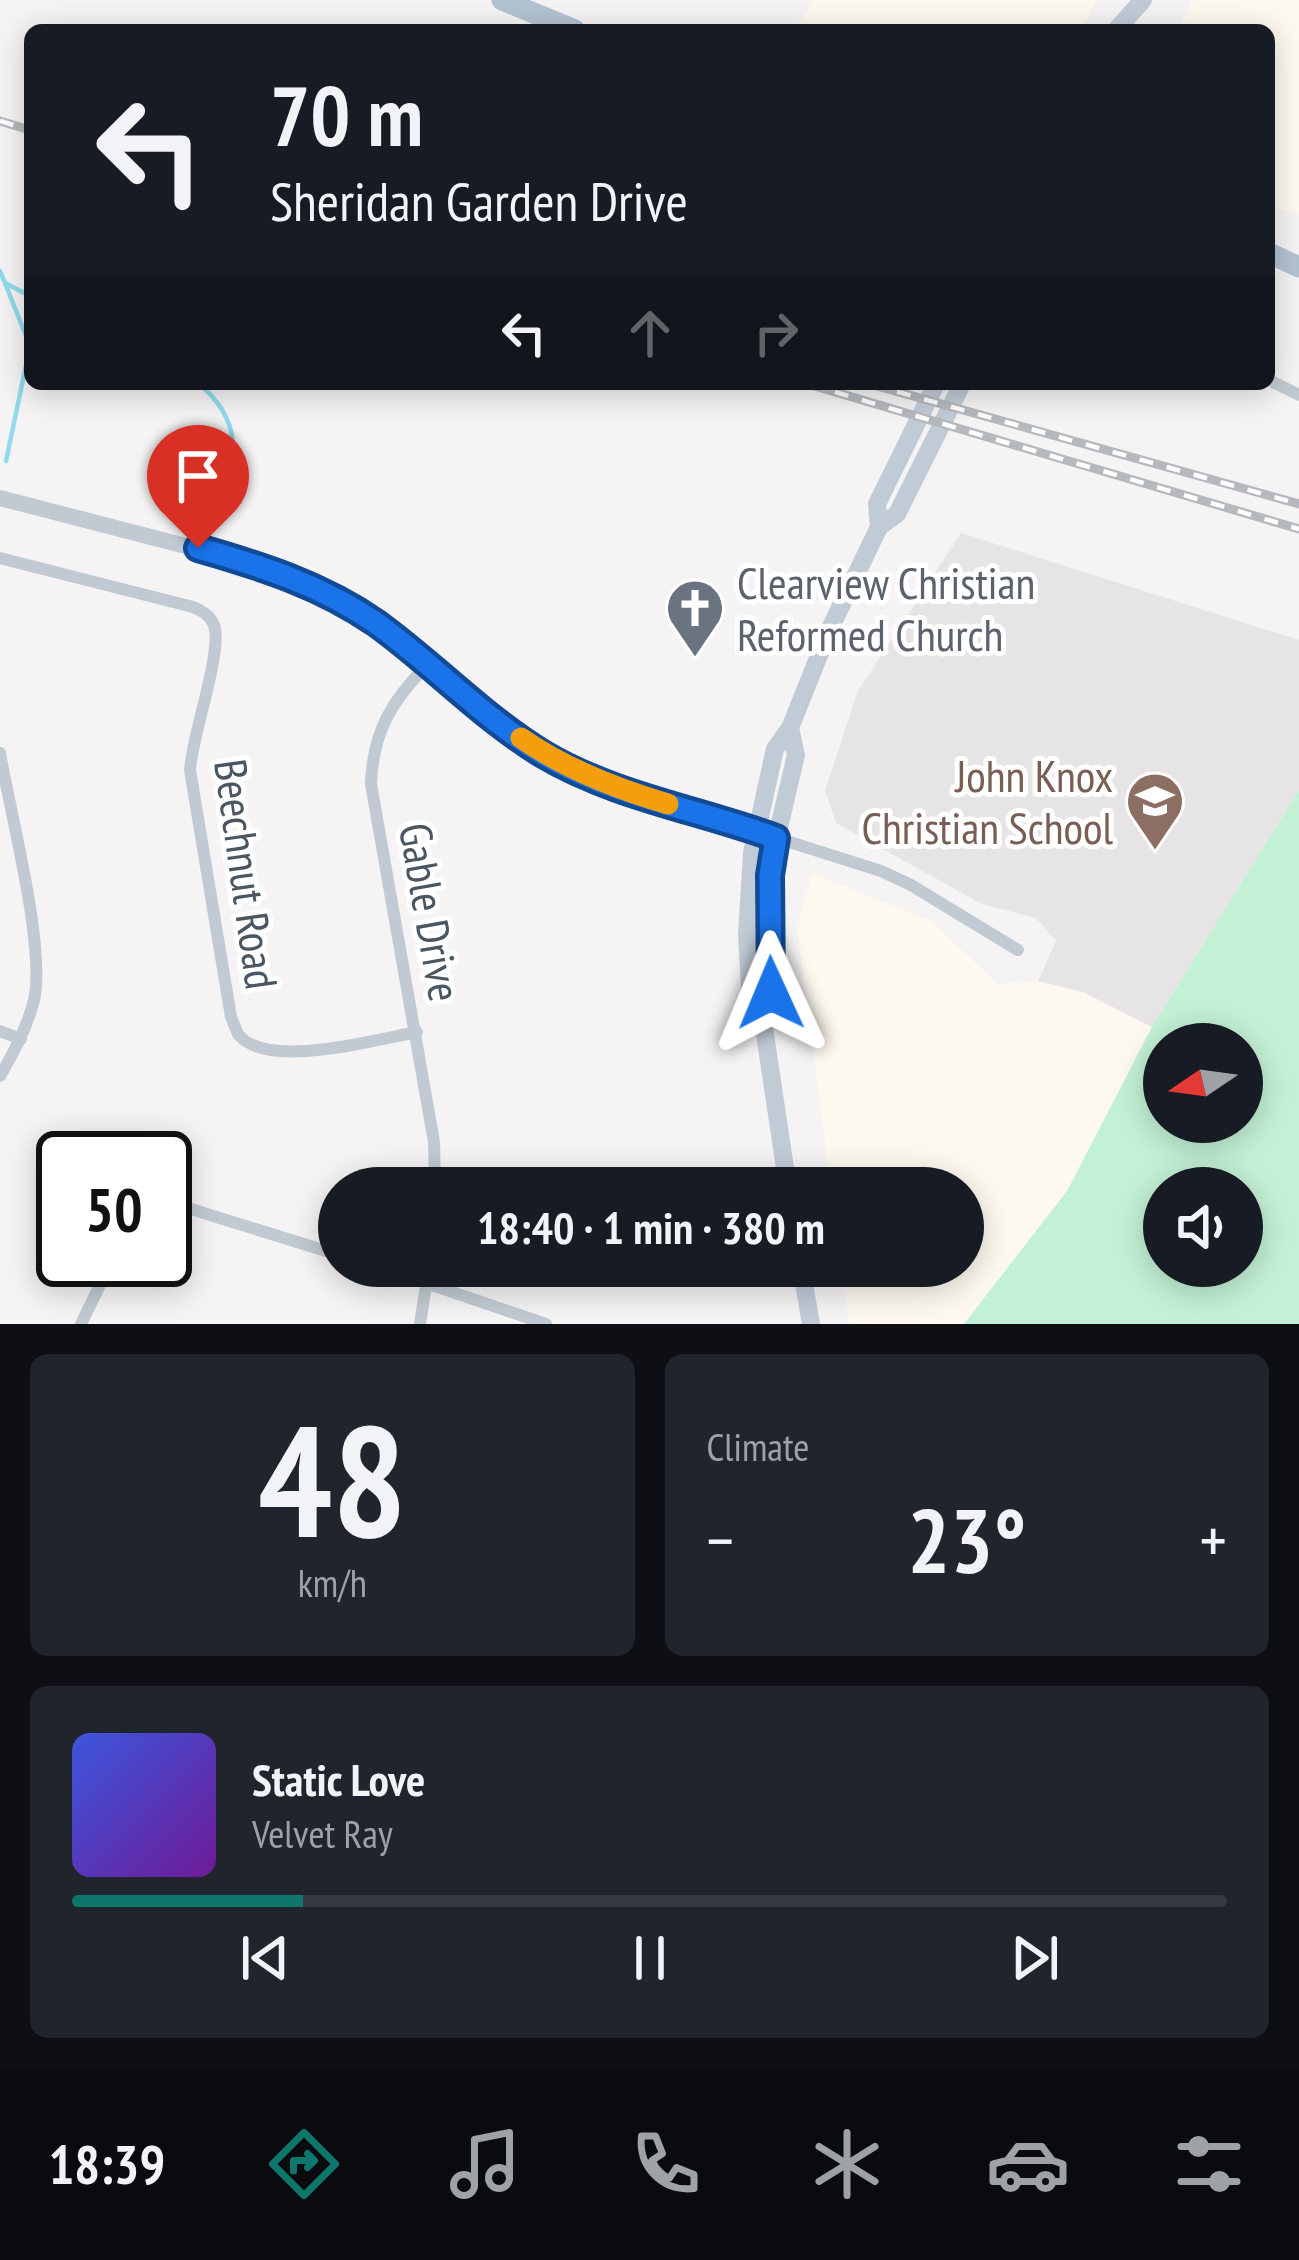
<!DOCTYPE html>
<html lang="en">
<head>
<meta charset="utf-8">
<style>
	body { margin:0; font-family:"PT Sans Narrow",sans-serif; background:#20242c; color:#f1f3f6; height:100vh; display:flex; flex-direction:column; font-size:45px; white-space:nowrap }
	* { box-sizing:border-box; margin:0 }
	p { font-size:39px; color:#9ea1a6 }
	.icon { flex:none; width:66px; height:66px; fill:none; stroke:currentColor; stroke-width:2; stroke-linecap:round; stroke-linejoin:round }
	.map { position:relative; height:1324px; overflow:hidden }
	.details { display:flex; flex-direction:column; gap:30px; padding:30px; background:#0d0f14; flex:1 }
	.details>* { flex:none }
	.hud { position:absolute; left:24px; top:24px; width:1251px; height:366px; border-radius:18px; box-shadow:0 6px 30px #0003; background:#171b24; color:#f1f3f6; overflow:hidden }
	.needle { width:78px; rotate:257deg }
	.buttons { position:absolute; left:1143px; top:1023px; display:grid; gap:24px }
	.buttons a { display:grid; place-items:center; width:120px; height:120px; border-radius:50%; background:#171b24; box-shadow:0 6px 30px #0003; font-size:60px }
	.speed { position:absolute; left:36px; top:1131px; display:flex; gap:24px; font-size:60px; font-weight:700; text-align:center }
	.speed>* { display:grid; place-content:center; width:156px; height:156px; border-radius:50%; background:#171b24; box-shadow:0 6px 30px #0003; line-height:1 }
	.speed .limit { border:6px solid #111; border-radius:18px; background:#fff; color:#111 }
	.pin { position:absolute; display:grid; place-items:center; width:102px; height:102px; color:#fff; margin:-123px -51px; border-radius:50% 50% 50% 0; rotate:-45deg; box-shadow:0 0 12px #0007 }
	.pin .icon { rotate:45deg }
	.me { position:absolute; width:132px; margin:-66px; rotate:359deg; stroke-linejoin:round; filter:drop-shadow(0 0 9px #0008) }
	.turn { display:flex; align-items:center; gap:42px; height:252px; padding:0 48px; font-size:54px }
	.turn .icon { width:156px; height:156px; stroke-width:2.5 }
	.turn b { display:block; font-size:84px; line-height:102px }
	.lanes { display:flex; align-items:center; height:114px; padding:0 48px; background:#0003; justify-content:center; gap:60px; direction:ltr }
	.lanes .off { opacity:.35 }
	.big { font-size:90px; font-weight:800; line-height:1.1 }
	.details .tile { flex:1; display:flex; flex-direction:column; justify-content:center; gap:18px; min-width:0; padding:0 42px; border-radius:18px; background:#20242c }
	.details .dial { align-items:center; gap:0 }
	.dial b { font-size:156px; line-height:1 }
	.song { display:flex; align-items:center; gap:36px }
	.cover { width:144px; height:144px; border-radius:18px; background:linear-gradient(135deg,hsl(230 70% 55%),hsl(280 70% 35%)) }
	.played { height:12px; border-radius:6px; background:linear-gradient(90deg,#0f766e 20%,#363941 20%) }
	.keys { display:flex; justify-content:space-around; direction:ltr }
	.heat { display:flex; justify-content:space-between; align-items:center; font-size:66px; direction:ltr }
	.details .tiles { flex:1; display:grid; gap:30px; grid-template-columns:1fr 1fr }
	.tile:last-child { grid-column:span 2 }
	.trip { position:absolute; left:318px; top:1167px; width:666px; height:120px; border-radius:60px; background:#171b24; box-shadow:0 6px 30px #0003; font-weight:800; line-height:120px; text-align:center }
	.tab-bar { display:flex; height:192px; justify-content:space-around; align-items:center; background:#090b0e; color:#9ea1a6 }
	.tab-bar .icon { width:84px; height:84px }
	.tab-bar .on { color:#0f766e }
	.tab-bar b { font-size:54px; color:#f1f3f6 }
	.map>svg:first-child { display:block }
	.commercial { fill:#fdf9ef }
	.education { fill:#e6e4e5 }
	.green { fill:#c3f1d5; fill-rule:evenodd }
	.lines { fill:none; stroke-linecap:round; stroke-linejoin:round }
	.stream { stroke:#90daee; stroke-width:4.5 }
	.minor { stroke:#c1cad2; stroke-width:12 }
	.tertiary { stroke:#c1cad2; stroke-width:16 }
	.secondary { stroke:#c1cbd6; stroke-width:18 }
	.primary { stroke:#b3c2d1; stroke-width:21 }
	.rail-casing { stroke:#b5b8bd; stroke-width:9 }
	.rail { stroke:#fff; stroke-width:4.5; stroke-dasharray:14; stroke-linecap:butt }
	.route-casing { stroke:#114b97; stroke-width:30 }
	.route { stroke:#1a73e8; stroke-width:21 }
	.slow { stroke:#f59e0b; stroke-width:21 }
	.labels { text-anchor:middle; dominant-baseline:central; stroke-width:10; stroke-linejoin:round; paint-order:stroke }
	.worship-label { font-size:45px; fill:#5b616d; stroke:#fff; text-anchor:start }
	.education-label { font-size:45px; fill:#785e54; stroke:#fff; text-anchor:end }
	.street-label { font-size:45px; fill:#4a5661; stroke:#fff }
</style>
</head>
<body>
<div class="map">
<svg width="1299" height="1324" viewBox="0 0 1299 1324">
	<rect width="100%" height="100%" fill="#f5f3f3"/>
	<g class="commercial">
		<path d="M814,0H1097L1081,30H795Z"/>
		<path d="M1193,0H1299V215L1269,204V30H1178Z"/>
		<path d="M812,873L933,922L997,984L1038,981L1083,992L1152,1027L1067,1191L966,1324H849L841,1266H963V1188H831L797,928Z"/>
	</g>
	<path class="education" d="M961,533L1299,640V790L1152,1027L1083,992L1038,981L1056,941L1036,918L982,904L836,823L825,791L858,691Z"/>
	<path class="green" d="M1299,790V1324H964L1067,1191L1152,1027ZM1164,1044H1242V1122H1164ZM1164,1188H1242V1266H1164Z"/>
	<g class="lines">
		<g class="stream">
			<path d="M0,271L5,283L30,296"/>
			<path d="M5,283L30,346L6,461"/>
			<path d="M199,384C243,420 236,457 227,507"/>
		</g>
		<g class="minor">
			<path d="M1269,380L1299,395"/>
			<path d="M0,558L193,607C202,611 210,615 214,625C223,651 192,735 190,770L231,1017C232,1019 237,1032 238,1034C266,1071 378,1039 417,1032"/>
			<path d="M426,666C391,702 373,732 371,784L434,1142L435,1188"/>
			<path d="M0,753C10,812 46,948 34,1000C27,1028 14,1052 0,1076"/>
			<path d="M777,838L881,871L911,885L1018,950"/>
			<path d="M0,1031L21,1039"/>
			<path d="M165,1201L339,1255"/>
			<path d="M376,1266L546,1324"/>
			<path d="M81,1324L112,1260"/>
			<path d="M420,1324L429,1266"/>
		</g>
		<path class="tertiary" d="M0,498L259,565L322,590L377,624L494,720L545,755L654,800L768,835"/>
		<g class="secondary">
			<path d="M1116,30L1143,0"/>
			<path d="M879,527L877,504L936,384"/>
			<path d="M763,1021L771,993L772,857L796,755L790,728"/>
			<path d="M788,1188L763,1021L751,999L750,985L747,935L752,853L775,749L790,728L828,633L879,527L897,514L962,384"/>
			<path d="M801,1266L811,1324"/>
		</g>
		<g class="primary">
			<path d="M502,0L575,30"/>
			<path d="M1269,253L1299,267"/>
		</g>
		<g class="rail-casing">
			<g id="rail">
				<path d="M0,121L30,130"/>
				<path d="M808,384L1299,529"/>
				<path d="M870,384L1299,504"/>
			</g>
		</g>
		<use href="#rail" class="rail"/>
	</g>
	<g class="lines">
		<g class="route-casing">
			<path id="route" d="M198,548C261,566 321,585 376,623C433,664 482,717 543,754C613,796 700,810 776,838L770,875L771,993"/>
		</g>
		<use href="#route" class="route"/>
		<path class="slow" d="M521,738C564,768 617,789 668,804"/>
	</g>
	<defs>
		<g id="church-pin" transform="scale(3)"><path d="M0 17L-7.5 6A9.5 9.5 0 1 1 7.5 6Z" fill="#6b7280" stroke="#fff"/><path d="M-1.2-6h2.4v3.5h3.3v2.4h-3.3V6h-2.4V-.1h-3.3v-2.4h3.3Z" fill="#fff"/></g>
		<g id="school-pin" transform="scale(3)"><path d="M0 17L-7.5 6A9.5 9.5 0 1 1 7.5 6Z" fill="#8d6e63" stroke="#fff"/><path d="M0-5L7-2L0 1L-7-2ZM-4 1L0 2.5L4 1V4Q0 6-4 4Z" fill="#fff"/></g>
	</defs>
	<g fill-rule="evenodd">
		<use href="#church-pin" x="695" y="608"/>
		<use href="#school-pin" x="1155" y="801"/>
	</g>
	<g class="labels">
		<g class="worship-label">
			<text x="737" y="582">Clearview Christian<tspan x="737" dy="52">Reformed Church</tspan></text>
		</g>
		<g class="education-label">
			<text x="1113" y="775">John Knox<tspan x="1113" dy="52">Christian School</tspan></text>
		</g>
		<g class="street-label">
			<text transform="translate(247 874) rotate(82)">Beechnut Road</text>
			<text transform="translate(431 912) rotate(80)">Gable Drive</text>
		</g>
	</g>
</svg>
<div class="buttons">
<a><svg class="needle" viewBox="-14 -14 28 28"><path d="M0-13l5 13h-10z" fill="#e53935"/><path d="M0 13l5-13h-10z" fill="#9ea1a6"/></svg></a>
<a><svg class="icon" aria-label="sound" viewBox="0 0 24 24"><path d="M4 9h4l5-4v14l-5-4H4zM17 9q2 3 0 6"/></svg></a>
</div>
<div class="speed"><div class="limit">50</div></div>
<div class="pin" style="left:198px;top:548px;background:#d93025"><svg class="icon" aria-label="arrive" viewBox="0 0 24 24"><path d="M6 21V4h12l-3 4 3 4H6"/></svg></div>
<svg class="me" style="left:771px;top:993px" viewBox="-20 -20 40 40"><path d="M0-17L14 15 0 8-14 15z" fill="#1a73e8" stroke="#fff" stroke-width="4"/></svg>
<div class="trip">18:40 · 1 min · 380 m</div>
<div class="hud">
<div class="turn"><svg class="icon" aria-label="left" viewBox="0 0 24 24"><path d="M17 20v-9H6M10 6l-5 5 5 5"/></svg><div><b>70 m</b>Sheridan Garden Drive</div></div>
<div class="lanes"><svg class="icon" aria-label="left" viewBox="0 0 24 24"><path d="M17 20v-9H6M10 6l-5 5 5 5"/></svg><svg class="icon off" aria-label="ahead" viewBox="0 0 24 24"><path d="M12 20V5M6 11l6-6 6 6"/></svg><svg class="icon off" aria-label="right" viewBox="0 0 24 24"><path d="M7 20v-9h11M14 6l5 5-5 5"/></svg></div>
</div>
</div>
<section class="details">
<div class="tiles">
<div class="tile dial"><b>48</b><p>km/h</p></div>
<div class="tile"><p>Climate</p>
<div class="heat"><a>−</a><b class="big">23°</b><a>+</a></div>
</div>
<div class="tile">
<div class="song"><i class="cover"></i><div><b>Static Love</b><p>Velvet Ray</p></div></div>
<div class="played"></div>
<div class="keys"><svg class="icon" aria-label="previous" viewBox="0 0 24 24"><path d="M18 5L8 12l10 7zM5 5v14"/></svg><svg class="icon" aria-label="pause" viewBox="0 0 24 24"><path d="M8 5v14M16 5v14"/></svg><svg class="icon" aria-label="next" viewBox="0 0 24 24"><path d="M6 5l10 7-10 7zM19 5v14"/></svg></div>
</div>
</div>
</section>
<nav class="tab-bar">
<b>18:39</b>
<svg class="icon on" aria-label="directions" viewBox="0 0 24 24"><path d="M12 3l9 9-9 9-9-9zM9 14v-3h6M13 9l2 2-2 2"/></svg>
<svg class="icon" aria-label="music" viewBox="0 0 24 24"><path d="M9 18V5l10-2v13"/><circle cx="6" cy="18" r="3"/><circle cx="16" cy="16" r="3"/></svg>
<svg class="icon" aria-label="phone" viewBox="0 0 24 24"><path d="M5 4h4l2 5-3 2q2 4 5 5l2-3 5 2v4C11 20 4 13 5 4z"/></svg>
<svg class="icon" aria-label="climate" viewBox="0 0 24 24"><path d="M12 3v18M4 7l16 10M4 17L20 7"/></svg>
<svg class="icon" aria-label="car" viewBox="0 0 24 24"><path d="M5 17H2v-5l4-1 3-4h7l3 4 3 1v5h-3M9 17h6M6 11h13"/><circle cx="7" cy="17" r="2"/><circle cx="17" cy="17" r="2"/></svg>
<svg class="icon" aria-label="filters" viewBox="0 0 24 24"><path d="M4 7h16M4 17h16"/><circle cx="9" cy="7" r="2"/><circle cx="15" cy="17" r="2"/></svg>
</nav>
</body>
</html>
